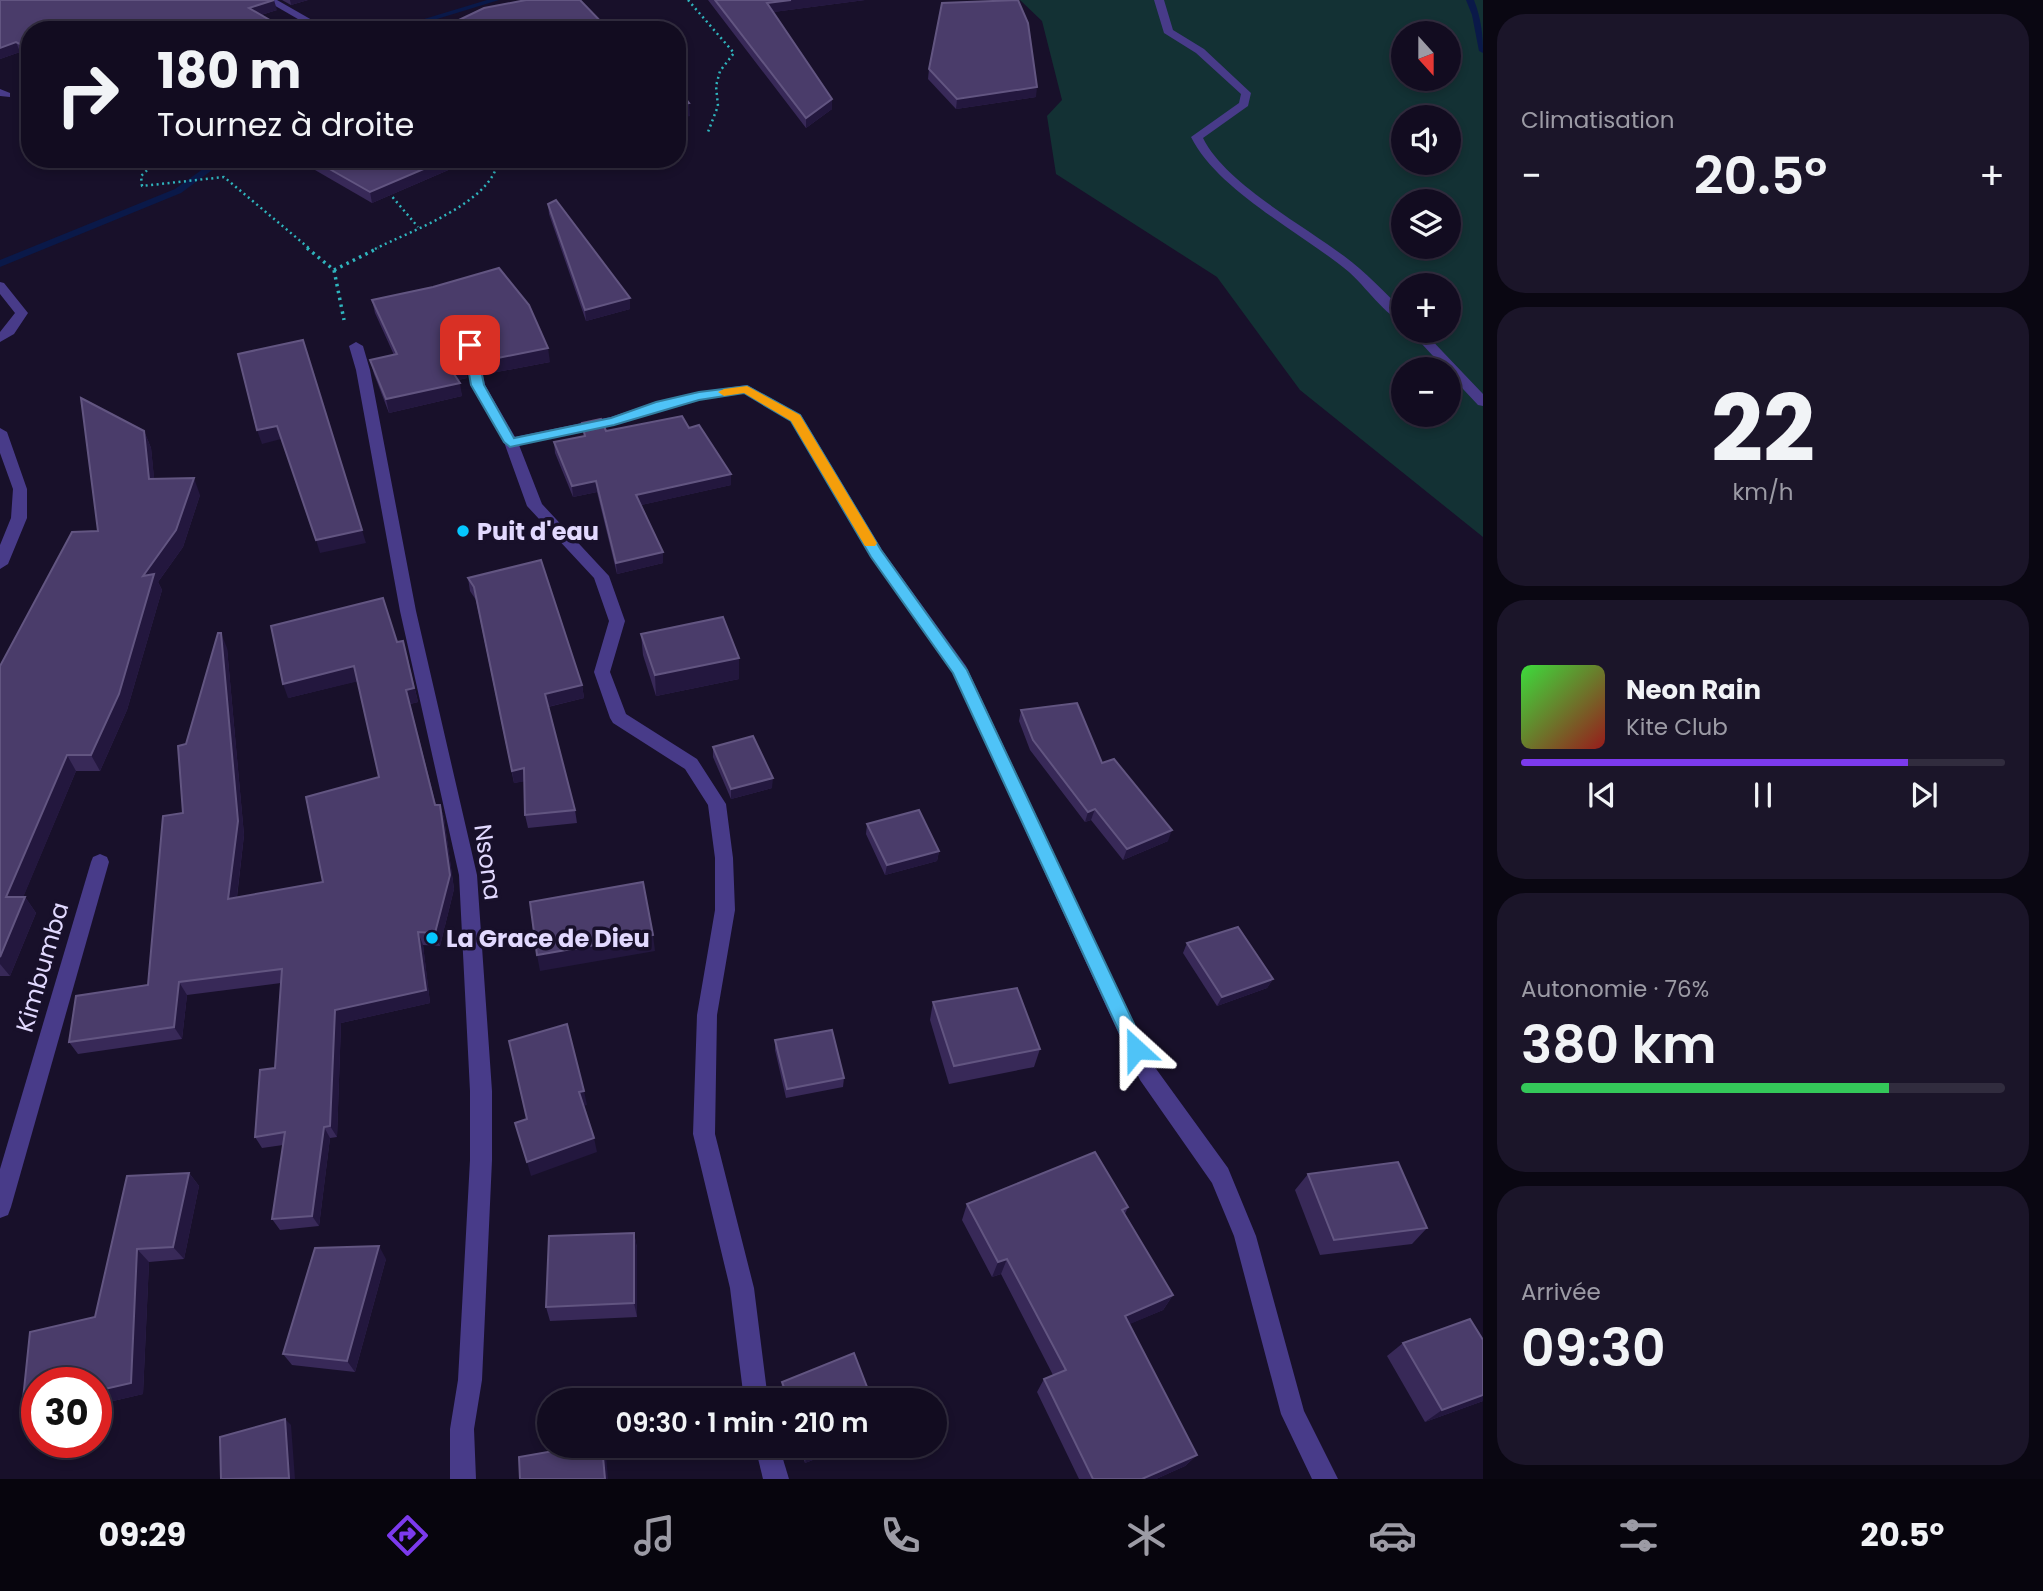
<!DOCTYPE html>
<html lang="fr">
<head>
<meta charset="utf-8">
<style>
	body { margin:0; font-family:Poppins,sans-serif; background:#1b1529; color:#f1f3f6; height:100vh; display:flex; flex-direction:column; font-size:26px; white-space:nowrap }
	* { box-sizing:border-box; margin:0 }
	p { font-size:23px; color:#9c9ba5 }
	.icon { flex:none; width:38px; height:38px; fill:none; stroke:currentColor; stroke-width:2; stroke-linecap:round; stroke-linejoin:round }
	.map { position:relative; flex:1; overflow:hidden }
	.sheet { display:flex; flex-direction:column; gap:14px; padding:14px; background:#0a0712; width:560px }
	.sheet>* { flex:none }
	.top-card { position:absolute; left:21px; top:21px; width:665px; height:147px; border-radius:28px; box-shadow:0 4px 10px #0003,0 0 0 2px #312c3e; background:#120c20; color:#f1f3f6; overflow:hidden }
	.needle { width:46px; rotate:159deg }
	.buttons { position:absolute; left:1391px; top:21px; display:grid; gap:14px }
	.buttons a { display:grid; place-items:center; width:70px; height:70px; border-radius:50%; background:#120c20; box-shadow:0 4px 10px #0003,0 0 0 2px #312c3e; font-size:35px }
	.speed { position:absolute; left:21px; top:1367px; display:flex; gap:14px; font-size:35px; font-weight:700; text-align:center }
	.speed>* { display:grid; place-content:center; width:91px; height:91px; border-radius:50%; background:#120c20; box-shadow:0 4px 10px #0003,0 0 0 2px #312c3e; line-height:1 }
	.speed .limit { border:10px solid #d22; background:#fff; color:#111 }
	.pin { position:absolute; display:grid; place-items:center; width:60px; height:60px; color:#fff; margin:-30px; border-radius:14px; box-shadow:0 4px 10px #0006 }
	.me { position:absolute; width:77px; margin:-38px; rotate:336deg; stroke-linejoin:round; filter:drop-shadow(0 0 5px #0008) }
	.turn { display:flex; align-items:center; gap:24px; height:147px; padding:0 21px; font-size:32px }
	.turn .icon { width:91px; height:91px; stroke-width:2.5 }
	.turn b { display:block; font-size:49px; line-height:60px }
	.big { font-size:52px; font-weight:600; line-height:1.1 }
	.sheet .widget { flex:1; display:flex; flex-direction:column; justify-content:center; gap:10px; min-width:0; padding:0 24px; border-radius:28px; background:#1b1529 }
	.sheet .dial { align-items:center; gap:0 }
	.dial b { font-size:91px; line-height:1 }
	.song { display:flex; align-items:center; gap:21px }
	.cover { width:84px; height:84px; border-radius:10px; background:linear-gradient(135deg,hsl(120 70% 55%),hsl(0 70% 35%)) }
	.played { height:7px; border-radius:4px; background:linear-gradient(90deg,#7c3aed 80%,#312c3e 80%) }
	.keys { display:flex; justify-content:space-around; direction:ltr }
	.heat { display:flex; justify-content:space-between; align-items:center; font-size:38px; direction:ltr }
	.charge { height:10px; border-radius:5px; background:linear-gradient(90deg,#34c759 76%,#312c3e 0) }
	.trip { position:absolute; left:537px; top:1388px; width:410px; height:70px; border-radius:35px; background:#120c20; box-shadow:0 4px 10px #0003,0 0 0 2px #312c3e; font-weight:600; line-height:70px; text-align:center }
	.tab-bar { display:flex; height:112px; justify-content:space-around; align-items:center; background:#07050d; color:#9c9ba5 }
	.tab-bar .icon { width:49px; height:49px }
	.tab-bar .current { color:#7c3aed }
	.tab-bar b { font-size:32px; color:#f1f3f6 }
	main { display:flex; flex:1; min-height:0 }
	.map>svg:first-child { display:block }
	.green { fill:#133134; fill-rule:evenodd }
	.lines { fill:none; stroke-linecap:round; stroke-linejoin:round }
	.stream { fill:#0a1949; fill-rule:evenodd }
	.path-far1 { stroke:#2fb4bd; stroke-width:2.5; stroke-dasharray:2 3.5; stroke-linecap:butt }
	.path { stroke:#2fb4bd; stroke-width:3.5; stroke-dasharray:2.5 4.5; stroke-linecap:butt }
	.minor { fill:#483b89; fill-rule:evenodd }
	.wall { fill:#382958 }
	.shaded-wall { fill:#23173e }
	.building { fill:#4a3c6a; stroke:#625581; stroke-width:2 }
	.route { fill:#4fc3f7; stroke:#337fa1; stroke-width:2 }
	.slow { fill:#f59e0b }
	.poi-dot { fill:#05c7ff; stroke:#18102a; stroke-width:2.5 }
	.labels { text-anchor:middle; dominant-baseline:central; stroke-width:7; stroke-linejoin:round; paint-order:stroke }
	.poi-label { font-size:24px; font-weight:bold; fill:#e2d9ff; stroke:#18102a; text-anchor:start }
	.street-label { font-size:24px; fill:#e2d9ff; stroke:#18102a }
</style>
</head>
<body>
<main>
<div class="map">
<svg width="1483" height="1479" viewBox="0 0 1483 1479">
	<rect width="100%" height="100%" fill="#18102a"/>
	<path class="green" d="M1020,0H1483V537L1300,390L1217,277L1056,174L1047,116L1062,100L1042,21ZM1404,33H1449V79H1404ZM1404,117H1449V163H1404ZM1404,201H1449V247H1404ZM1404,285H1449V331H1404ZM1404,369H1449V415H1404Z"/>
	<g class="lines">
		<g class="stream">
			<path d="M487,0H499L401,30H388Z"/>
			<path d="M1466,0H1474C1481,18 1483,34 1483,53L1479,51L1472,15Z"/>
			<path d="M217,159H227L181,193L0,267V260L175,189Z"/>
		</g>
		<g class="path-far1">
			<path d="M688,0L734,53L720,71L716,86L718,106L708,132"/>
			<path d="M159,159L141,176L142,186L224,177L310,249"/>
			<path d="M389,193L418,227"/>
			<path d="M375,249C410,231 495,202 498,159"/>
		</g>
		<g class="path">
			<path d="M307,248L334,270L344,320"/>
			<path d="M334,270L378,248"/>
		</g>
		<g class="minor">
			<path d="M265,0H277L326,28L317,30Z"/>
			<path d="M1154,0H1164L1173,30L1204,49L1251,93L1248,106L1203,138C1225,183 1303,225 1344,256C1366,272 1384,292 1404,311V323C1387,317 1364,285 1349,272C1302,233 1218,191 1191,137L1239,103L1241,94L1196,53L1164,33Z"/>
			<path d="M0,89L10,93V97L0,96Z"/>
			<path d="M0,282L4,283L28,313L14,334L0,342V332L15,313L0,294Z"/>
			<path d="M1410,331H1423L1483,394V406L1478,405L1449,374V369H1445Z"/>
			<path d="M470,341L477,345L485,385L515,437L611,417L656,402L699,392L747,385L801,415L882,550L966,666L1154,1066L1228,1168L1256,1236L1304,1411L1338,1479H1312L1281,1414L1234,1236L1212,1183L1140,1080L953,673L871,557L791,421L745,393L699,400L614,425L519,445L542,504L609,576L625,621L610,672L626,714L697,759L726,804L733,858L735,910L717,1015L715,1134L754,1288L768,1400H744L730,1288L693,1134L697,1015L715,910V858L708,805L685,769L613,723L610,718L594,672L609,621L594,578L527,506L504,442L471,385L463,345Z"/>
			<path d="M356,342L363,346L370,370L416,611L477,875L492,1091V1160L482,1380L474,1429L476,1479H450V1429L458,1380L470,1160V1091L459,875L400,611L356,370L349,346Z"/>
			<path d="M0,428L7,432L27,489V518L8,564L0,569V545L11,518L13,489L0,453Z"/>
			<path d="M100,854L107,857L109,862L11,1207L8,1215L0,1218V1169L91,862L93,857Z"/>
			<path d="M755,1446H779L789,1479H763Z"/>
		</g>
	</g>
	<g class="wall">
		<path d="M0,0L277,10L261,15L30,30V57L20,52L0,59Z"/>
		<path d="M282,0H308L291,5Z"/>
		<path d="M708,0H865L773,12L832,99V109L806,128Z"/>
		<path d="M929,69L1036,97L956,109L928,79Z"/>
		<path d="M296,159H451L453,168L372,203Z"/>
		<path d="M548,204L630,309L586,321L549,214Z"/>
		<path d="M433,287L550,362L486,374L480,344L469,339L461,345L467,378L458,380L462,396L389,413L374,374L370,360L394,355L375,313L372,300Z"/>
		<path d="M582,423L606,431L689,428L731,485L641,505L663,552V563L617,574L597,492L573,497L555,453L554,442L584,436Z"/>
		<path d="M144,431L151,448L154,479L200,495L183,547L158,582L162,590L127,710L100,771H76L23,897H25L36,913L10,976H0V666L98,531Z"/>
		<path d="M468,578L582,685L584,698L548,707L575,810L577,823L528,828L525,815L524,781L514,783L476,600L470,591Z"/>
		<path d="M641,634L739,658V679L656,696L643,655Z"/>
		<path d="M397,642L407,655L418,702L410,704L436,805H440L444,818L454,889L440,946L423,945L430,1003L341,1023L337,1137L330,1138L319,1226L280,1230L272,1219L283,1145L262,1148L255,1137L275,1068L281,983L187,995L182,1039L78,1054L69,1042L148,985L183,813L186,744L227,648L244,835L237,897L323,882L379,777L357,681L288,698Z"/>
		<path d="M1021,710L1102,763L1168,841L1123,860L1091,820L1085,822L1030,750L1019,721Z"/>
		<path d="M713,747L772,788L731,799L713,757Z"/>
		<path d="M867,824L939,851L937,861L885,875L866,834Z"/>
		<path d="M1187,943L1273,979L1267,988L1217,1006L1183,953Z"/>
		<path d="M933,1002L1040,1049L1034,1067L949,1084L930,1020Z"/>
		<path d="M775,1040L844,1078L843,1087L786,1098L775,1050Z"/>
		<path d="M189,1173L199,1186L184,1259L149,1262L143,1394L96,1405V1382H37V1419L22,1409L30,1332L95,1317L127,1176Z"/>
		<path d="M1308,1174L1427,1228L1412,1244L1320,1255L1295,1190Z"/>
		<path d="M967,1204L1128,1207L1125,1214L1173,1295L1163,1310L1129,1324L1197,1455L1185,1466L1156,1479H1079L1037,1392L1044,1379L1053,1375L1001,1274L992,1277L962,1220Z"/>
		<path d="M634,1233L637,1248V1317L550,1321L546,1307Z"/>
		<path d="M386,1259L355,1372L292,1365L283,1354Z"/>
		<path d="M1483,1340V1401L1425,1422L1387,1356L1403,1343Z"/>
		<path d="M782,1382L872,1400H783L781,1394Z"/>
		<path d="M799,1446H849L805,1463Z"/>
	</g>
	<g class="shaded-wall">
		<path d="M274,0L277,10L251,18L249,8Z"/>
		<path d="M290,0H308L291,5Z"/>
		<path d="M791,0H865L766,13L767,3Z"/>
		<path d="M16,42L20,52L0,59V48Z"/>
		<path d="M1037,87L1036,97L956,109L957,99Z"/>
		<path d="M832,99V109L806,128V118Z"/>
		<path d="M689,103L690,116L677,119V105Z"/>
		<path d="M447,159H451L453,168L372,203L370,192Z"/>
		<path d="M630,298V309L586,321L585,310Z"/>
		<path d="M466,325L469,339L460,346L458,332Z"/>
		<path d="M548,348L550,362L486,374L483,361Z"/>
		<path d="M465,365L467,378L452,381L450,368Z"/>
		<path d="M460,383L462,396L389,413L386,399Z"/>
		<path d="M277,426L281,439L262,444L257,430Z"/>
		<path d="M144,431L151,448L156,496L149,479Z"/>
		<path d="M731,474V485L637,506L636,495Z"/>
		<path d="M194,478L200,495L183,547L158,582L162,590L127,710L100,771L91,755L143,576Z"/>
		<path d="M596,481L597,492L573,497L572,486Z"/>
		<path d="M362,530L366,543L320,553L316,540Z"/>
		<path d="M663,552V563L617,574L616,563Z"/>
		<path d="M221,633L227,648L244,835L235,912L228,899Z"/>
		<path d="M403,641L418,702L410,704L406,690Z"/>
		<path d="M739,658V679L656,696L655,675Z"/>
		<path d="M354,666L359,681L288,698L283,684Z"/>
		<path d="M582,685L584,698L547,707L545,694Z"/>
		<path d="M67,755L76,771L17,912L6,897Z"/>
		<path d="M524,768L527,781L514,783L512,771Z"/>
		<path d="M773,778L772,788L731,799V789Z"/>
		<path d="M440,805L444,818L454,889L440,946L435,933Z"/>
		<path d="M1095,809L1091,820L1085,822L1088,812Z"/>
		<path d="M1172,830L1168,841L1123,860L1127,849Z"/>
		<path d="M939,851L937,861L885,875L887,865Z"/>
		<path d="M25,897L36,913L10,976L0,964V957Z"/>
		<path d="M418,932L423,945L430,1003L341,1023L337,1137L330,1126L335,1010Z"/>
		<path d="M653,935L655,951L540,971L537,955Z"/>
		<path d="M1273,979L1267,988L1217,1006L1222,997Z"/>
		<path d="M179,982L187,995L182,1039L174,1027Z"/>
		<path d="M584,1091L587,1105L582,1106L579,1092Z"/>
		<path d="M324,1127L330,1138L319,1226L312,1216Z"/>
		<path d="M594,1138L597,1152L531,1176L527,1162Z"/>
		<path d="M189,1173L199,1186L184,1259L173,1247Z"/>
		<path d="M634,1233L637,1248V1317L634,1303Z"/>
		<path d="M379,1246L386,1259L355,1372L347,1361Z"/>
		<path d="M137,1249L149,1262L143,1394L96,1405V1391Z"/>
		<path d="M1007,1259L1001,1274L992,1277L998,1262Z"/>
		<path d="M1173,1295L1163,1310L1116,1330L1125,1316Z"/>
		<path d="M1483,1395V1401L1425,1422L1442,1410Z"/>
		<path d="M37,1405V1419L22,1409Z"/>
		<path d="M285,1419L291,1425L295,1479H287Z"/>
		<path d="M602,1446L606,1454L608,1479H605Z"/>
		<path d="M821,1446H849L805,1463L807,1451Z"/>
		<path d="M1197,1455L1185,1466L1156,1479H1142Z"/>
	</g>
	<g class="building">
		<path d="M0,0H274L249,8L280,26L272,30H30V49L16,42L0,48Z"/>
		<path d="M526,0H580L609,30H438L484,8Z"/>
		<path d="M715,0H791L767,3L832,99L806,118Z"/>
		<path d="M1018,0L1028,23L1037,87L957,99L929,69L942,3Z"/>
		<path d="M677,87L689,103L677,105Z"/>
		<path d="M312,159H447L370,192Z"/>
		<path d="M556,200L630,298L585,310L548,204Z"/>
		<path d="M499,268L529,305L548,348L483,361L477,331L466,325L458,332L465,365L450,368L460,383L386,399L370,360L397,354L372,300L433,287Z"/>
		<path d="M303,340L362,530L316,540L277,426L257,430L238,354Z"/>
		<path d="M81,398L144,431L149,479L194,478L176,530L143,576L154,574L119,694L91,755H67L6,897H25L0,957V666L72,532L98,531Z"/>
		<path d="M682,416L689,428L699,425L731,474L636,495L663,552L616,563L596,481L572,486L554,442L585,436L582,423L601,419L606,431Z"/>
		<path d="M541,560L582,685L545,694L575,810L525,815L524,768L512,771L474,587L468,578Z"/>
		<path d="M383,598L397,642L403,641L414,688L406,690L435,805H440L450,875L435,933L418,932L426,990L335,1010L330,1126L324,1127L312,1216L272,1219L285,1132L255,1137L260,1070L275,1068L282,969L179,982L174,1027L69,1042L76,996L148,985L163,816L183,813L178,746L186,744L218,633H221L238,821L228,899L323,882L306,797L379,777L354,666L283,684L271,626Z"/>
		<path d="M723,617L739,658L655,675L641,634Z"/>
		<path d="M1077,703L1102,763L1114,759L1172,830L1127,849L1095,809L1088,812L1033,740L1021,710Z"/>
		<path d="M753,736L773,778L731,789L713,747Z"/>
		<path d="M919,810L939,851L887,865L867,824Z"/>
		<path d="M643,882L653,935L537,955L530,902Z"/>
		<path d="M1238,927L1273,979L1222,997L1187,943Z"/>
		<path d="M1017,988L1040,1049L954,1066L933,1002Z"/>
		<path d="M567,1024L584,1091L579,1092L594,1138L527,1162L515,1123L527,1119L509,1041Z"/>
		<path d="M832,1030L844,1078L787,1089L775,1040Z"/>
		<path d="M1095,1152L1128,1207L1122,1210L1173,1295L1125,1316L1197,1455L1142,1479H1093L1044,1379L1066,1370L1007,1259L998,1262L967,1204Z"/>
		<path d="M1398,1162L1427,1228L1334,1240L1308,1174Z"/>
		<path d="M189,1173L173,1247L137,1249L131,1383L96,1391V1382H37V1405L22,1409L30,1332L95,1317L127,1176Z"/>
		<path d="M634,1233V1303L546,1307L549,1236Z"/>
		<path d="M379,1246L347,1361L283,1354L315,1248Z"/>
		<path d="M1470,1319L1483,1340V1395L1442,1410L1403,1343Z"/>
		<path d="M854,1353L872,1400H789L782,1382Z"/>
		<path d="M285,1419L289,1478L221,1479L220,1437Z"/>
		<path d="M582,1446H602L605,1479H520L519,1457Z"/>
		<path d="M805,1446H821L807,1451Z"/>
	</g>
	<path class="route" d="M470,342L476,345L484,385L514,438L611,418L656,402L699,392L747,386L800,415L881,550L967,670L1143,1043L1146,1049L1143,1055L1136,1058L1130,1055L953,673L871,557L791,421L744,393L699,400L614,425L510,447L504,442L471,385L464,345Z"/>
	<path class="slow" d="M747,386L800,415L877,543L875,546H865L791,421L744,393L724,396L718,392L724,389Z"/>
	<g class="poi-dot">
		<circle cx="463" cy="531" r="7"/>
		<circle cx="432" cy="938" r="7"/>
	</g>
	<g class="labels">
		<g class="poi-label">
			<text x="477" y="531">Puit d'eau</text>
			<text x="446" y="938">La Grace de Dieu</text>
		</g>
		<g class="street-label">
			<text transform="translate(488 862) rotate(82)">Nsona</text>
			<text transform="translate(42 967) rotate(-74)">Kimbumba</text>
		</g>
	</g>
</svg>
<div class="buttons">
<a><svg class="needle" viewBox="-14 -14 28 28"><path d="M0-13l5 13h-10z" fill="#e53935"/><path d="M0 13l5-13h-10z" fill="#9c9ba5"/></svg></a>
<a><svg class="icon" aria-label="sound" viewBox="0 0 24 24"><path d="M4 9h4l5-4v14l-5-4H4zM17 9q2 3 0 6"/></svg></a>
<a><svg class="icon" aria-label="layers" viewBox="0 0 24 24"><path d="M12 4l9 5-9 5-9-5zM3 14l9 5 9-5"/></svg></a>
<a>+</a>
<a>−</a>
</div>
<div class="speed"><div class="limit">30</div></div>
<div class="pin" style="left:470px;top:345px;background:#d93025"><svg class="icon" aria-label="arrive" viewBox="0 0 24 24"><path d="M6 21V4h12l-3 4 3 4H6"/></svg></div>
<svg class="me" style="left:1136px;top:1049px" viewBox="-20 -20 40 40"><path d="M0-17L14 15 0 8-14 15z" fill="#4fc3f7" stroke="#fff" stroke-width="4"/></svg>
<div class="trip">09:30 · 1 min · 210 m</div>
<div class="top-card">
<div class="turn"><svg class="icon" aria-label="right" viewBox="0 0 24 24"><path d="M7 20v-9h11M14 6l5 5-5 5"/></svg><div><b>180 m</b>Tournez à droite</div></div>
</div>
</div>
<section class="sheet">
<div class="widget"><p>Climatisation</p>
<div class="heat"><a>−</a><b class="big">20.5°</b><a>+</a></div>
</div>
<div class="widget dial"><b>22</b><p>km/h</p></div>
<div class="widget">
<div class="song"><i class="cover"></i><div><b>Neon Rain</b><p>Kite Club</p></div></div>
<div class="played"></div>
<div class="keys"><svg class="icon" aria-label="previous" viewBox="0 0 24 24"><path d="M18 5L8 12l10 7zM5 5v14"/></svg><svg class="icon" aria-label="pause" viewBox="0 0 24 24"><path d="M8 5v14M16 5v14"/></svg><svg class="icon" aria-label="next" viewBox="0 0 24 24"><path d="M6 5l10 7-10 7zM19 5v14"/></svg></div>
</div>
<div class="widget"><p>Autonomie · 76%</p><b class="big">380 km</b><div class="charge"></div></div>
<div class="widget"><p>Arrivée</p><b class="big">09:30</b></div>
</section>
</main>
<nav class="tab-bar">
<b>09:29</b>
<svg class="icon current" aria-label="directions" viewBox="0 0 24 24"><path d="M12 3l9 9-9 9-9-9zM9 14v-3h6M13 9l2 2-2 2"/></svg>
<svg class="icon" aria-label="music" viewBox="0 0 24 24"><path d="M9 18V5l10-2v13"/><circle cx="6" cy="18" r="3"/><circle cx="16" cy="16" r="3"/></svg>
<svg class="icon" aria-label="phone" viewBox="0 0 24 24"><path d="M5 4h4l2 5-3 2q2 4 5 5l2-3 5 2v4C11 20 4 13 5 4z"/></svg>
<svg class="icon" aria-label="climate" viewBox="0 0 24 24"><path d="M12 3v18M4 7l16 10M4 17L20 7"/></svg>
<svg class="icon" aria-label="car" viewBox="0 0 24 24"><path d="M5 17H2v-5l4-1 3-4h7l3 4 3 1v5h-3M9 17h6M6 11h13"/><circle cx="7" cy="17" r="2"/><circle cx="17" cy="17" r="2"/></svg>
<svg class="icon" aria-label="filters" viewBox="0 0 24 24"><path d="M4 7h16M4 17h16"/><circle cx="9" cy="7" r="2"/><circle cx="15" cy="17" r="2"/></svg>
<b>20.5°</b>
</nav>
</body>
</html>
